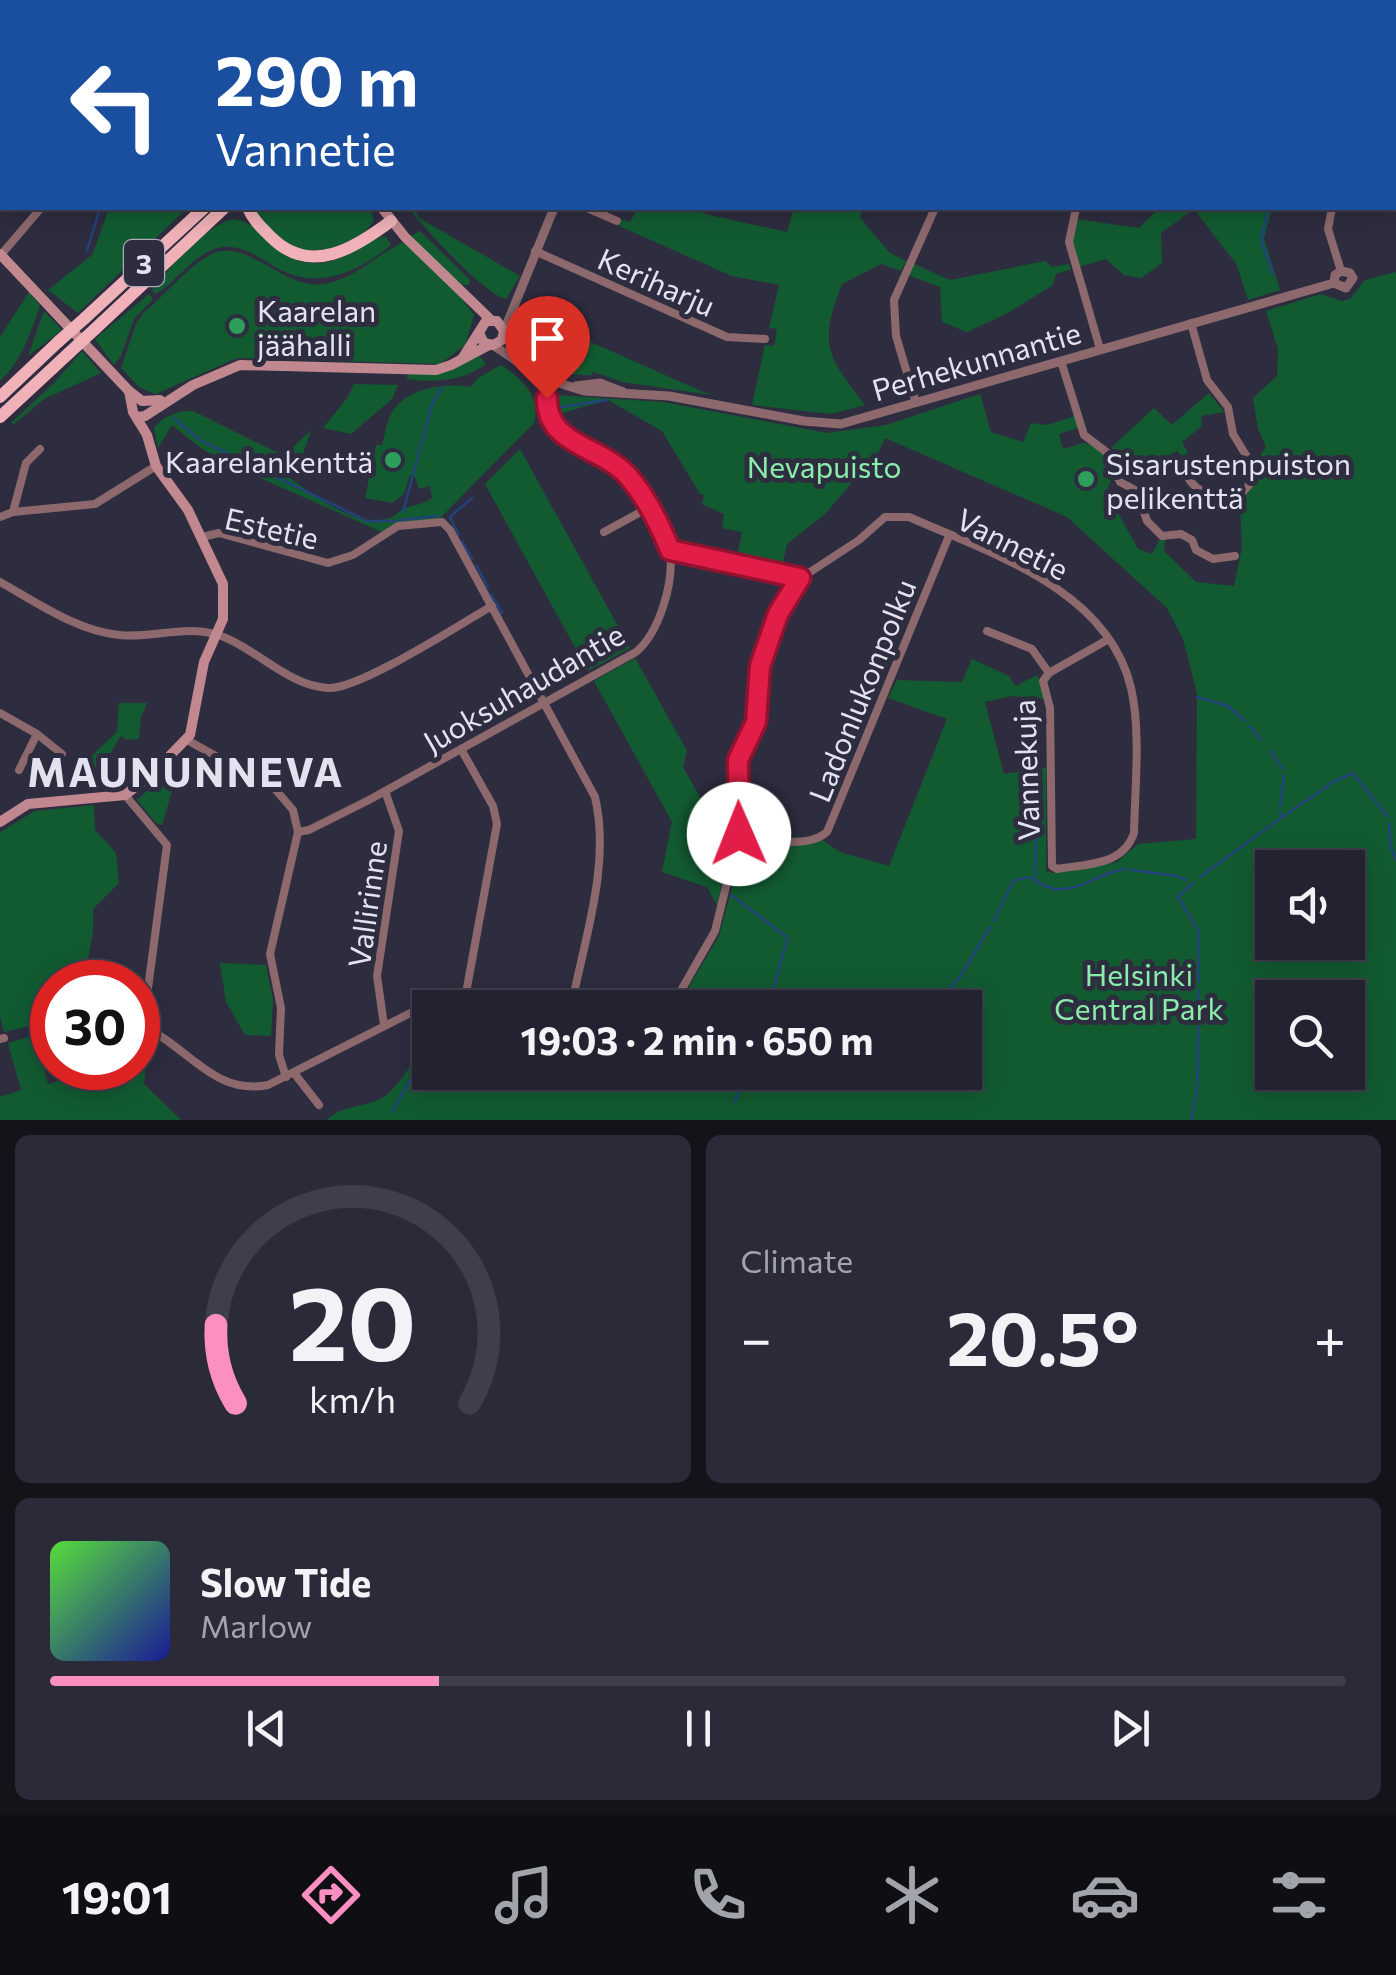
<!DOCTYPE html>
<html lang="en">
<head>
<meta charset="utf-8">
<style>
	body { margin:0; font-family:Commissioner,sans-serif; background:#2a2a38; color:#f1f3f6; height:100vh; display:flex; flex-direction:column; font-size:38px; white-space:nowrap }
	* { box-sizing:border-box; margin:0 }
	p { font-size:32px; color:#a2a4ab }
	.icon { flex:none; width:55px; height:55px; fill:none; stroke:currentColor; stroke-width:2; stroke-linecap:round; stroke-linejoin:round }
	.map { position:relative; height:1120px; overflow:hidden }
	.side { display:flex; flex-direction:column; gap:15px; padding:15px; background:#13131a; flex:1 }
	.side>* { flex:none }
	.top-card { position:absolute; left:0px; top:0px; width:1398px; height:210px; box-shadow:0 5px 25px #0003,0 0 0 2px #3f3f4c; background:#1a4fa0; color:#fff; overflow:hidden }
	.tools { position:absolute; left:1255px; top:850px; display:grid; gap:20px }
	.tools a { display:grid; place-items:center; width:110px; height:110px; border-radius:0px; background:#222230; box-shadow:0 5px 25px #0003,0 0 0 2px #3f3f4c; font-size:50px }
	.speed { position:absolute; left:30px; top:960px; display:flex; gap:20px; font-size:50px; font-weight:700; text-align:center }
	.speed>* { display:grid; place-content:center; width:130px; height:130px; border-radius:50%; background:#222230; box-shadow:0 5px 25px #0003,0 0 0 2px #3f3f4c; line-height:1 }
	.speed .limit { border:15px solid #d22; background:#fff; color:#111 }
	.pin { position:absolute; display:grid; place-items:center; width:85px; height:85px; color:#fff; margin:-102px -42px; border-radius:50% 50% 50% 0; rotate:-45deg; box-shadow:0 0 10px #0007 }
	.pin .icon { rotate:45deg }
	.me { position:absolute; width:110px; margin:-55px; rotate:359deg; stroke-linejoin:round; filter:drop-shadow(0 0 8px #0008) }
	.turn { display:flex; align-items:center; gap:35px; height:210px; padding:0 50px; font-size:45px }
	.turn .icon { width:130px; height:130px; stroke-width:2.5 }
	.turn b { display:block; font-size:70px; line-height:85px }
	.big { font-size:75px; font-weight:700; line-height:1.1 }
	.side .tile { flex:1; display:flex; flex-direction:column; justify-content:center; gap:15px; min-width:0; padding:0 35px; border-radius:15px; background:#2a2a38 }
	.side .dial { align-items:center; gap:0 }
	.dial svg { height:260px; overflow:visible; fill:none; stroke:#3f3f4c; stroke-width:7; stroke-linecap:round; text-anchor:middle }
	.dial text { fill:#f1f3f6; stroke:none }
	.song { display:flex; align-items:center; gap:30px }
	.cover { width:120px; height:120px; border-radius:15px; background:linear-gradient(135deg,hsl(110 70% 55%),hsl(240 70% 35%)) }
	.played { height:10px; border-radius:5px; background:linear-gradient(90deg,#fc8fc2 30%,#3f3f4c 30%) }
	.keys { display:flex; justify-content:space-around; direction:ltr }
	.heat { display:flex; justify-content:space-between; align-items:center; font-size:55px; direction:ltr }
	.side .tiles { flex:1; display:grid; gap:15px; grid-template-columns:1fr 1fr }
	.tile:last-child { grid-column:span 2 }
	.trip { position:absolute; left:412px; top:990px; width:570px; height:100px; border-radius:0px; background:#222230; box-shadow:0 5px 25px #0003,0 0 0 2px #3f3f4c; font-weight:700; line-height:100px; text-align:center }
	.tabs { display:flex; height:160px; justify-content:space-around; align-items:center; background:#0e0e13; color:#a2a4ab }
	.tabs .icon { width:70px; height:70px }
	.tabs .active { color:#fc8fc2 }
	.tabs b { font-size:45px; color:#f1f3f6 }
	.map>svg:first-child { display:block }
	.green { fill:#125b31; fill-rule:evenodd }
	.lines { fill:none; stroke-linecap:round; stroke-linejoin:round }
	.stream { stroke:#21437a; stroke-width:2.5 }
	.minor { stroke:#8d696d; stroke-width:8 }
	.tertiary { stroke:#8d696d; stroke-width:9 }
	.secondary { stroke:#c1898f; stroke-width:10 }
	.trunk { stroke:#f0b2b8; stroke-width:12 }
	.trunk-bridge { stroke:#f0b2b8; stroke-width:12 }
	.route-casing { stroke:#92132f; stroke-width:25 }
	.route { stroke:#e11d48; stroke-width:18 }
	.leisure-dot { fill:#2e9e5b; stroke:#2e2d40; stroke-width:4 }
	.labels { text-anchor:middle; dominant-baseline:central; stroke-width:10; stroke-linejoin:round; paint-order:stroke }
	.shield { fill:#2e2d40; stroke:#adacbb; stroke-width:2.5 }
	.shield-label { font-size:28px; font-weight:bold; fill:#e3e3f0 }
	.street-label { font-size:30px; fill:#e3e3f0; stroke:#2e2d40 }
	.poi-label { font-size:30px; fill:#e3e3f0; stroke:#2e2d40; text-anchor:start }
	.park-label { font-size:30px; fill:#8aeca9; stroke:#2e2d40 }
	.district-label { font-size:40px; font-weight:bold; letter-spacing:2.5px; fill:#e3e3f0; stroke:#2e2d40 }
</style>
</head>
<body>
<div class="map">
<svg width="1396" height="1120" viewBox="0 0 1396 1120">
	<rect width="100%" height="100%" fill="#2e2d40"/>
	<g class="green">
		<path d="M109,208H187L78,313L48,290L93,254Z"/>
		<path d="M253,208H370L374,220C367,233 355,238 342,244C298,262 279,240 253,208Z"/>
		<path d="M409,208H414L419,218L520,276L506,299C484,294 423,227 409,208Z"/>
		<path d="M638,208H693L705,214L787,232L794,208H862L860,218L890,253L906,261L901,271L881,264L842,284C818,345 827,356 865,405L831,414L752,405L765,345L774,346L777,329L769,328L779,285L732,276L619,226L622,219L630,222Z"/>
		<path d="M1159,208H1272L1264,238L1280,290L1248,300L1237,265L1194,209L1161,233L1162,263L1141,278L1124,275L1106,259L1079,267L1073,242L1076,219L1139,228Z"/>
		<path d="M232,219C269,222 279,272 328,262C349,257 365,243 385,236L391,245C356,274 314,292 272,265C257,256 241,245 223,247C194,251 177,283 155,294L152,290C168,268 206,226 232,219Z"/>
		<path d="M420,231L470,280L469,285H461L411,236Z"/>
		<path d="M404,242L459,295L474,315L465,345L440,364L237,358L156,394L139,387L121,368L136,324L144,312C166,295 184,270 208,256C246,234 282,290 323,284C356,279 375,255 404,242Z"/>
		<path d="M1045,261L1052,267L1069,264L1071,269L1056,274L1053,285L1008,313L967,332L942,322L940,287L908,275L914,264L950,280Z"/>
		<path d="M1396,272V1120H327C340,1105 363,1108 380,1099C399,1090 419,1051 430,1033V1072L534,1073L596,1088L615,1087L619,1072H965V1008L677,1007L719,936L746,835L819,838L840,852L889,866L947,719L888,698L897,680L962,682L972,659L1009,676L1015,686L1037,675L1045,699L1012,696L985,702L1004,774L1046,768V871L1054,873L1117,862L1138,844L1196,839L1197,693L1183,639L1167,608L1067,517L885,438L879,451L825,514L787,544L782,567L737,557L742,532L722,528L724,514L702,504L704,495L700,494L662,431L608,400L555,415L556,395L663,402L827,433L886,425L980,394L991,432L1023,442L1031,423L1047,425L1075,416L1078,428L1059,434L1063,449L1084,443L1090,445L1091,442L1108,457V464L1130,491L1117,484L1112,478L1106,491L1138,549L1152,554L1160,539H1165L1164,551L1196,582L1234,586L1242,547L1240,501L1252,486L1259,468L1255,463L1266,447L1258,429L1253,398L1277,376L1278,349L1266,311L1321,294L1341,301L1350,299L1365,280ZM1272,868H1348V942H1272ZM1272,998H1348V1072H1272Z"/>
		<path d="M29,292L40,306C29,336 23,359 0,381V337Z"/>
		<path d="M149,294L153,299L134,319L121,356L114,365L95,339Z"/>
		<path d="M44,311L62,330L28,356Z"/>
		<path d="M523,312L701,391L712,395L622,382L591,371L593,375C554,377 500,358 523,312Z"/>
		<path d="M82,351L101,373L44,399L13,425L12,422L55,382Z"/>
		<path d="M477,353L486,364C463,381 435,383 407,379L408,373L452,370Z"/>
		<path d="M501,365C523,380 541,396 534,423L440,518L382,532L240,469L202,449L172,425L158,448L154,428C163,416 178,410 193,411L284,456L311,430L301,459L281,463L278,470C306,488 353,531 390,518C395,516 398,512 403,509C413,505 422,505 432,498L430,486L419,489L415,477L410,475L404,494L393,503L365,498L376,445H382C385,437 385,429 388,421C399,389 441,382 471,387L478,378Z"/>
		<path d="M354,384L398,385L392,399L351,434L323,428L348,397Z"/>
		<path d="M1209,393L1224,412L1201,416L1202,426L1182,442L1188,453L1182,456L1177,451L1135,474L1121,477L1112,447L1154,408L1172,425Z"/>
		<path d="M520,449L630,648L588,671L485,484Z"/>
		<path d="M635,658L687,751L683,767L725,842L731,845L717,905L707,887L662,872L672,822L594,681Z"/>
		<path d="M119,703H147L141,717L139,739L127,740L121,736C111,750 106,767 89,774L80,767L117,732Z"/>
		<path d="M164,776L175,781L162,825L156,823L137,800Z"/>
		<path d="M94,805L95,830L116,853L119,883L93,909V931L84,982H52V1021L4,1032L0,1016V832L35,811Z"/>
		<path d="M220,963L266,965L273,1000L271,1036L245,1035L226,1002Z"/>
		<path d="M138,1032L149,1037L144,1084L181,1120H0V1097L21,1090L8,1043L35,1035L48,1084L72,1077L124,1084L127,1068H138Z"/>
	</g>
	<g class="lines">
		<g class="stream">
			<path d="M166,0L172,2"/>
			<path d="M292,0L294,2"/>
			<path d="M862,0L867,2"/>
			<path d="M1264,0L1271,2"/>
			<path d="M488,2L491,0"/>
			<path d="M1257,2L1262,0"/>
			<path d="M1395,153H1396"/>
			<path d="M1268,208L1261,240L1273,274"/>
			<path d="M87,251L100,208"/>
			<path d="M553,412L561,407L607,400"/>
			<path d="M174,418L200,440L367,521H396"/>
			<path d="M403,512L433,401L442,388"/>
			<path d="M400,520L438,516"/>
			<path d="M459,535L450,517L472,498"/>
			<path d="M462,541L472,559"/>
			<path d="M476,565L488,588"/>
			<path d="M491,594L502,613"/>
			<path d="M1197,697L1228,706L1245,721"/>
			<path d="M1250,726L1261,740"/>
			<path d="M1270,751L1283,769"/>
			<path d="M1331,783L1353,773L1388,817"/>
			<path d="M1280,806L1284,775"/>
			<path d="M1281,818L1329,785"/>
			<path d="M1389,823L1390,845L1396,860"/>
			<path d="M1131,870L1177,876L1186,880"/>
			<path d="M1200,877L1281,818L1280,811"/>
			<path d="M1035,879L1036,790"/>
			<path d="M1193,883L1178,897L1199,932V982"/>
			<path d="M731,895L788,938L770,999"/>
			<path d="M994,921L1013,881L1028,877C1036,881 1048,889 1057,889C1082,891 1102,871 1126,869"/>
			<path d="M787,999H939L960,977L990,927"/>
			<path d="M449,1008L451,1004"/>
			<path d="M767,1008L770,999H779"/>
			<path d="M735,1102L745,1072"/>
			<path d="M392,1112L430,1044"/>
			<path d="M1191,1120L1197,1090L1199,989"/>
		</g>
		<g class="minor">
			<path d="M721,0L722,2"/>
			<path d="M992,0L993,2"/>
			<path d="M62,2L64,0"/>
			<path d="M237,2L241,0"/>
			<path d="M252,2L254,0"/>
			<path d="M587,208L617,221"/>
			<path d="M1076,208L1069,242L1100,349"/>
			<path d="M1332,208L1328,229L1341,271"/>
			<path d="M535,251L727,337L765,339"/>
			<path d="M0,256L41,208"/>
			<path d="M1061,361L1084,435L1109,454L1120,482L1137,491L1147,521L1162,536L1181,534L1192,540L1196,550L1213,559L1235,556"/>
			<path d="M916,403L896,336L894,300L935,208"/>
			<path d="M1183,465C1190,493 1212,497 1237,499L1249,485L1255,470L1233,434L1228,407L1207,380L1191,323"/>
			<path d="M13,512L26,463L40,449"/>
			<path d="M0,517L13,512L95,504L156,466"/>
			<path d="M604,532L648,508"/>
			<path d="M202,537L219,533L328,563L353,555L398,526L442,522L450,530L595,797C611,865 584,940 571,1008"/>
			<path d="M670,550L801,578L859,540L885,517H909C990,553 1108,589 1131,688C1141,730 1135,788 1134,833C1123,866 1086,864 1057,869L1052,866L1050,708L1043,681L1049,673"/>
			<path d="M0,582C36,602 77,631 119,635C152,639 185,624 218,635C255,647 288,686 328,688C359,690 460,624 492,606"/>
			<path d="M987,631L1032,649L1049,673"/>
			<path d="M1049,673L1107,640"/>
			<path d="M0,713L37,734L62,754"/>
			<path d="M187,740L275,789L293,810L298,832L270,954L281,1008L279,1055L286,1077"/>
			<path d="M461,749L493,806L497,824L466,993"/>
			<path d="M19,770L37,734"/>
			<path d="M125,795L167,845L143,1026C187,1046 214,1096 268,1085L442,997L466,993L542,1008"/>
			<path d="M298,832L309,830L369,800L636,652C659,633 674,583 670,553C667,533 639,487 625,473C605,454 570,448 554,426C544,413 547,397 548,381"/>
			<path d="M739,834C764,839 806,850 827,832L949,536"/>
			<path d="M671,1008L715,931L739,834L738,760L756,722L760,666L778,614L801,578"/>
			<path d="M384,1025L377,976L399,831L385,791"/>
			<path d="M0,1039L4,1038"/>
			<path d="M294,1073L319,1105"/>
		</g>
		<g class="tertiary">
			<path d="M705,2L709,0"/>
			<path d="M504,331L554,208"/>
			<path d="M493,345L540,377L584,391L669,396L804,421L841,424L1334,283L1346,288L1353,278L1350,273L1341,271L1335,275L1334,283"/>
			<path d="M576,386L600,383L623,392"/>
		</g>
		<g class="secondary">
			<path d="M210,0L214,2"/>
			<path d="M225,0L230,2"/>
			<path d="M382,208L405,237L491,320"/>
			<path d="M0,254L129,391L142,401L160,400"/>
			<path d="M462,359L486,321H497L504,331L502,340L493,345L484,343L479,333"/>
			<path d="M138,417L145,416L193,385L240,365L436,370L451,365L489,345"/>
			<path d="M0,822L28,804L125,795L152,774L190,735L204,662L223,619V584L188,510L156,466L147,435L133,412L129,391"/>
		</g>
		<g class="trunk">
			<path d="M428,2L430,0"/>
			<path d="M444,2L447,0"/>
			<path d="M248,208C253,220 262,228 272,238C311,276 355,248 391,221"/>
			<path d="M85,318L204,208"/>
			<path d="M95,329L224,208"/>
			<path d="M0,397L58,342"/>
			<path d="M0,417L69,353"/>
		</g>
		<g class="trunk-bridge">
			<path d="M58,342L85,318"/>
			<path d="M69,353L95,329"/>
		</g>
	</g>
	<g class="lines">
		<g class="route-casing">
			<path id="route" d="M547,398C546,445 600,446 627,475C645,495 660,525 670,550L800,578L778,614L760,666L756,722L738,760L739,834"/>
		</g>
		<use href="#route" class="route"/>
	</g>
	<g class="leisure-dot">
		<circle cx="237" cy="326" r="10"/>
		<circle cx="393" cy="460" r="10"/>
		<circle cx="1086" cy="479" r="10"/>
	</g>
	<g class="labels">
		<rect class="shield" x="124" y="240" width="40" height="46" rx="8"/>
		<g class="shield-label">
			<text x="144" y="263">3</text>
		</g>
		<g class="street-label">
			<text transform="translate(657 281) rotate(24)">Keriharju</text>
			<text transform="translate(976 360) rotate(-16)">Perhekunnantie</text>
			<text transform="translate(272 527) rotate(13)">Estetie</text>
			<text transform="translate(1013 543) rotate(27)">Vannetie</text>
			<text transform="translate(523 687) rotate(-30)">Juoksuhaudantie</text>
			<text transform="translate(861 690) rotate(-68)">Ladonlukonpolku</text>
			<text transform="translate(1025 770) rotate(-92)">Vannekuja</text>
			<text transform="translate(366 904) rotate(-82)">Vallirinne</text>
		</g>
		<g class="poi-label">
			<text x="257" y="309">Kaarelan<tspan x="257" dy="34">jäähalli</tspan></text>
			<text x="373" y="460" text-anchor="end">Kaarelankenttä</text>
			<text x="1106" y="462">Sisarustenpuiston<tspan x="1106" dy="34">pelikenttä</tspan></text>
		</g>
		<g class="park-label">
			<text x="824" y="465">Nevapuisto</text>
			<text x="1139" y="973">Helsinki<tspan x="1139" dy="34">Central Park</tspan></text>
		</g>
		<g class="district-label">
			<text x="186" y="770">MAUNUNNEVA</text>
		</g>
	</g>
</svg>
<div class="tools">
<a><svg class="icon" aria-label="sound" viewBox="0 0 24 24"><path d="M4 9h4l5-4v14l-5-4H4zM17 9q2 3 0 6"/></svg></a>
<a><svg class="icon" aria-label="search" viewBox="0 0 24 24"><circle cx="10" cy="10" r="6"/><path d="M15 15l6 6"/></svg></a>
</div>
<div class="speed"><div class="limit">30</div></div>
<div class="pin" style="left:547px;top:398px;background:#d93025"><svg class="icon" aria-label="arrive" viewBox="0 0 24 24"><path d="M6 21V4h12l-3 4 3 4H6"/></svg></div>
<svg class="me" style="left:739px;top:834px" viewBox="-20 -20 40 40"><circle r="19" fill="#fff"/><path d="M0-13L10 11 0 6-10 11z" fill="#e11d48"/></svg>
<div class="trip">19:03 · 2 min · 650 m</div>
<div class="top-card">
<div class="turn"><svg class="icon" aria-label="left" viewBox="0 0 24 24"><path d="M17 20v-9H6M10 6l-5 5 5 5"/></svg><div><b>290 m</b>Vannetie</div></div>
</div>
</div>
<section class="side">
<div class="tiles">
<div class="tile dial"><svg viewBox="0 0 100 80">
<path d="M14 69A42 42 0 1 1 86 69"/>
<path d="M14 69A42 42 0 0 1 8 45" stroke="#fc8fc2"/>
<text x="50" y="56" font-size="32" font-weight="700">20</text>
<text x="50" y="72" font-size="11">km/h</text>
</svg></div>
<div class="tile"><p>Climate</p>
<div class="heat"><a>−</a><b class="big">20.5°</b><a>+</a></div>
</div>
<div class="tile">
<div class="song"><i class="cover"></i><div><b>Slow Tide</b><p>Marlow</p></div></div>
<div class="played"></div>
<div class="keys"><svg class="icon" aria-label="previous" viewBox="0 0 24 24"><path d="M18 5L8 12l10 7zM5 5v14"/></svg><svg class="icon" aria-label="pause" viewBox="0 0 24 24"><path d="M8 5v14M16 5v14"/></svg><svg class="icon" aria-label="next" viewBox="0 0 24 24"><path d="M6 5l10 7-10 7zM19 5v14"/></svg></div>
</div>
</div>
</section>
<nav class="tabs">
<b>19:01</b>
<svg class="icon active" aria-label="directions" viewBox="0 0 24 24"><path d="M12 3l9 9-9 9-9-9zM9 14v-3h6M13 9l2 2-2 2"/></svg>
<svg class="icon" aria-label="music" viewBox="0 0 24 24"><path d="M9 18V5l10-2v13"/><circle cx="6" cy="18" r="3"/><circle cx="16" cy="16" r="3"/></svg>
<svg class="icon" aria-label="phone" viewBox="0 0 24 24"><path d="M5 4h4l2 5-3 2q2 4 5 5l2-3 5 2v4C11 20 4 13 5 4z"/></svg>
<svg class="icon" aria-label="climate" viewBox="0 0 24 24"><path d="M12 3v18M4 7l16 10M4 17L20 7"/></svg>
<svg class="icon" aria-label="car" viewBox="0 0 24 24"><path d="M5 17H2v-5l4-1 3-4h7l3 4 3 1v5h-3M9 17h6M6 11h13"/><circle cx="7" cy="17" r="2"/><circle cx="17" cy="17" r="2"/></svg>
<svg class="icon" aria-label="filters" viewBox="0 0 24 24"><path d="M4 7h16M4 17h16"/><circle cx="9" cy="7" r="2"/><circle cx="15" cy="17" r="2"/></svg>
</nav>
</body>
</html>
